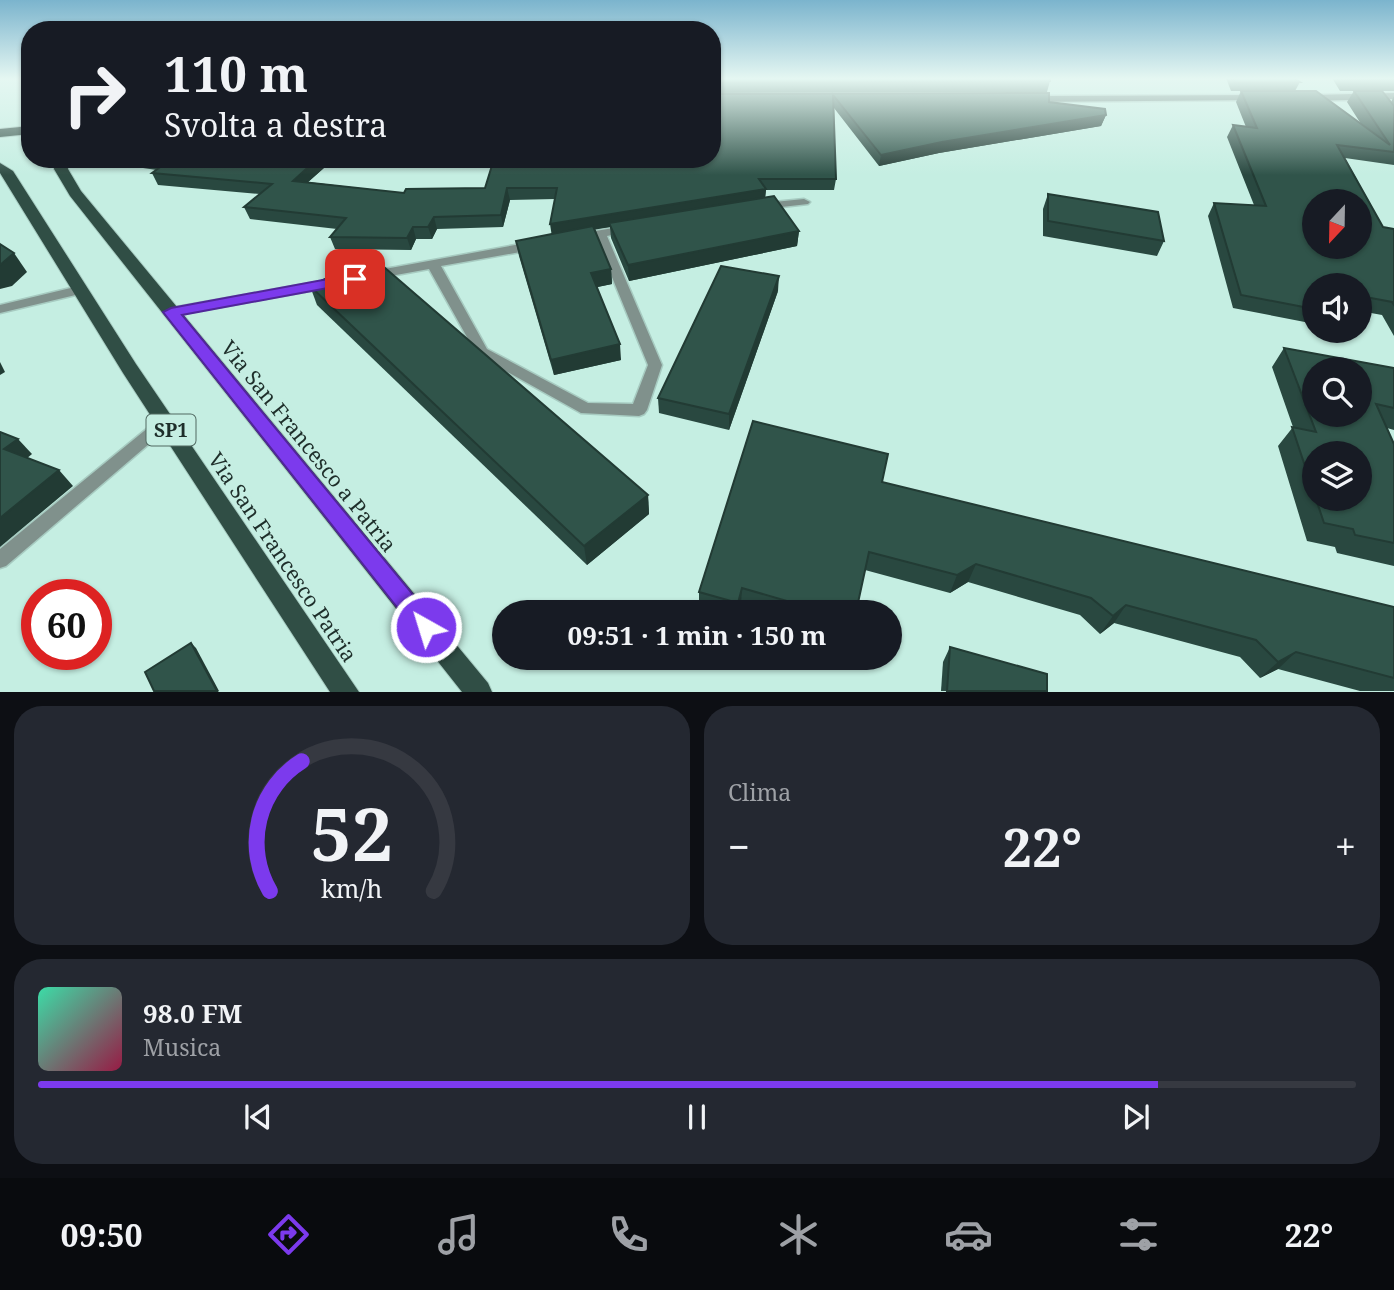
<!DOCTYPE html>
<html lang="it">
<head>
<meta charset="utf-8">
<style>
	body { margin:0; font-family:"Noto Serif",serif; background:#242831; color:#f1f3f6; height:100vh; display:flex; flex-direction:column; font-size:26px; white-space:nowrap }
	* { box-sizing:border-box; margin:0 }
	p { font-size:23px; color:#9ea1a6 }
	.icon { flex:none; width:38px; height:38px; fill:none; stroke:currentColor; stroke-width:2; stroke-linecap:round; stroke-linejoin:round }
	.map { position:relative; height:692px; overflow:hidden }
	.drawer { display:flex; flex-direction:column; gap:14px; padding:14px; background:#0d0f14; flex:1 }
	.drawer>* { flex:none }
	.banner { position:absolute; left:21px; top:21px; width:700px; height:147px; border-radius:28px; box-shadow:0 2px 5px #0004; background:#171b24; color:#f1f3f6; overflow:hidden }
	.needle { width:46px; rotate:202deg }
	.controls { position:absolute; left:1302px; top:189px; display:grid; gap:14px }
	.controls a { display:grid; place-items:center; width:70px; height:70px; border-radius:50%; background:#171b24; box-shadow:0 2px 5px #0004; font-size:35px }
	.speed { position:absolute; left:21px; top:579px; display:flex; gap:14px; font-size:35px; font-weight:700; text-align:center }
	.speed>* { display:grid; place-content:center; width:91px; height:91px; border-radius:50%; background:#171b24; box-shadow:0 2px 5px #0004; line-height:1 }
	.speed .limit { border:10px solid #d22; background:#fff; color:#111 }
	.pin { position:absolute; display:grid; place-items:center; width:60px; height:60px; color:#fff; margin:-30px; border-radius:14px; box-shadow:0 4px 10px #0006 }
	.me { position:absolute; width:77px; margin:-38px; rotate:321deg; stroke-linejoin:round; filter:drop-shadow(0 0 5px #0008) }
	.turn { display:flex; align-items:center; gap:24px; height:147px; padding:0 28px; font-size:32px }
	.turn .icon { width:91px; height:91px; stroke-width:2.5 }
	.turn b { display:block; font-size:49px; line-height:60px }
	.big { font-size:52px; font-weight:700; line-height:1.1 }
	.drawer .widget { flex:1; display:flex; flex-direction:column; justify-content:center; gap:10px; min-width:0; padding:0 24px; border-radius:28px; background:#242831 }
	.drawer .dial { align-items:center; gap:0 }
	.dial svg { height:182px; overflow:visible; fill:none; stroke:#363941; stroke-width:7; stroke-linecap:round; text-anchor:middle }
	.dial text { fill:#f1f3f6; stroke:none }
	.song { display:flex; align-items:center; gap:21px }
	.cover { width:84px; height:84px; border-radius:10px; background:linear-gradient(135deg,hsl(160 70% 55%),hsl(340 70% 35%)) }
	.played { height:7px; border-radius:4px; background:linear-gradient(90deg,#7c3aed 85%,#363941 85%) }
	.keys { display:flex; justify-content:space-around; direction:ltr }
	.heat { display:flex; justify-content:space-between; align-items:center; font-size:38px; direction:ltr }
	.drawer .tiles { flex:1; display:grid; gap:14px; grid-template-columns:1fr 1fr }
	.widget:last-child { grid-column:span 2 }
	.trip { position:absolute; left:492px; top:600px; width:410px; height:70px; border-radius:35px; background:#171b24; box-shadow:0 2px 5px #0004; font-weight:700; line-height:70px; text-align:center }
	.tabs { display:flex; height:112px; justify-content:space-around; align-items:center; background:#090b0e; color:#9ea1a6 }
	.tabs .icon { width:49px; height:49px }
	.tabs .selected { color:#7c3aed }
	.tabs b { font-size:32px; color:#f1f3f6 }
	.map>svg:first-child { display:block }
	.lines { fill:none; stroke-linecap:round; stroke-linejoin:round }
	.lane-casing { stroke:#a7cbc1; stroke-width:3 }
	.street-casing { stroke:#a7cbc1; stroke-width:3 }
	.secondary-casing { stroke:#a7cbc1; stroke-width:3 }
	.primary-casing { stroke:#a7cbc1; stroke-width:2 }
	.lane { fill:#80918c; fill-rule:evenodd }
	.street { fill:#80918c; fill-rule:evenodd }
	.secondary { fill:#516962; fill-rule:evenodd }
	.primary { fill:#304e45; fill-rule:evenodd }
	.wall { fill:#294840; fill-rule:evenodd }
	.shaded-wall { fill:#223b34 }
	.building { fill:#30544a; stroke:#223b34; stroke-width:2; fill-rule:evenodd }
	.route { fill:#7c3aed; stroke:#51269a; stroke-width:2 }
	.labels { text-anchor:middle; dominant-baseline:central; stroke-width:7; stroke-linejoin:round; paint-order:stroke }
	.shield { fill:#c5eee2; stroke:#506861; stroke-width:2 }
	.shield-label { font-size:19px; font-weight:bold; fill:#1e2e2a }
	.street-label { font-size:21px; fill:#1e2e2a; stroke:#c5eee2 }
</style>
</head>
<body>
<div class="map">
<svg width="1394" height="692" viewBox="0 0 1394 692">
	<rect width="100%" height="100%" fill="#c5eee2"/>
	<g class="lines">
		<g class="lane-casing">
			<path id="lane" d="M165,416L170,418L173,422L170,426L6,566L0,568V549L160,418Z"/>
		</g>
		<g class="street-casing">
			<g id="street">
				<path d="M804,199L810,202L808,204L764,209L758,206L764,203Z"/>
				<path d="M626,226L632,229L630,231L607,236L662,365L647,410L644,414L639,416L581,413L477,355L429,269L374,279L368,275L374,271L537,241L541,242L543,245L541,248L537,249L441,266L487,349L588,403L633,404L648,365L596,238L577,242L571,238L577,234Z"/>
				<path d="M327,280L333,284L332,287L171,316L164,312L171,308Z"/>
				<path d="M79,286L85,290L84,293L0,313V305Z"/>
			</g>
		</g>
		<g class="secondary-casing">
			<g id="secondary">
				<path d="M1394,93V99L1309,101L1304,98L1309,95Z"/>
				<path d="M1257,95L1260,96V100L1032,102L1027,99L1032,96Z"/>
			</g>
		</g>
		<g class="primary-casing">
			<g id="primary">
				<path d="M30,126V134L0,137V129Z"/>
				<path d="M55,159H67L68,169L81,191L488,683L492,692H462L70,196L54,169Z"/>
				<path d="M0,163L13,171L136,364L359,692H330L123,373L0,173Z"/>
			</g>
		</g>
		<use href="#lane" class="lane"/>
		<use href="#street" class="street"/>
		<use href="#secondary" class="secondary"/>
		<use href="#primary" class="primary"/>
	</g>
	<g class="wall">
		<path d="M712,78L1050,81L1047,92L712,93Z"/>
		<path d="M1226,78H1294L1300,82L1295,91H1231Z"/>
		<path d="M1332,78H1394V91H1382L1391,102L1394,96V165L1345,158L1383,227L1394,229V336L1382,315L1360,311V285H1314V317L1310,323L1233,308L1208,216L1214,203L1254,205L1227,137L1233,125L1246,127L1236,102L1241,91L1361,124L1347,102L1354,91H1355H1340Z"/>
		<path d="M1049,93V102L1106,115L1101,126L939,153L879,166L834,108L836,179L834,190H766L765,197L799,231L797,246L629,281L611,238L610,227L594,229L611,269L612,284L597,287L621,360L554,375L519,256L516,241L552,234L555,199L510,200L503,227L437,229L432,239H416L411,250L335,249L330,237L337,229L250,219L244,207L260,194L158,185L152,173L157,170L143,168L138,159H334L308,182L404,193L485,188L712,159V94Z"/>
		<path d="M1048,194L1164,241L1157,256L1043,236V209Z"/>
		<path d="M310,286L648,495L649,514L587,565L317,305Z"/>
		<path d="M778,291L729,430L659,413L658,398Z"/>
		<path d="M1284,348L1394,368V430L1387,428L1394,444V566L1337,553L1335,547L1307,541L1278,446L1293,427L1272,367ZM1314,453L1360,499H1314Z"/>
		<path d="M882,482L1394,607V691H1360L1278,669L1260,678L1240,657L1114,623L1100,634L1080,615L968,582L950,593L865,570L856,612H765L741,605L739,612H710L699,609V592Z"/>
		<path d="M950,647L1047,691H941L943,662Z"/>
	</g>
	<g class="shaded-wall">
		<path d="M1106,115L1101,126L939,153L879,166L881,155L942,142Z"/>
		<path d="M317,159H334L297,192L293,181Z"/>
		<path d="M507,188L510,200L503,227L501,215Z"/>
		<path d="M766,189L765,200L609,223L610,227L552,237L550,224Z"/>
		<path d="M434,217L437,229L432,239L428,227Z"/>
		<path d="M413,227L416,239L411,250L407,238Z"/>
		<path d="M799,231L797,246L629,281L628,265Z"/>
		<path d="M14,253L27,272L12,286L0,289V265Z"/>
		<path d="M611,269L612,284L593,288L591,273Z"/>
		<path d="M779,276L778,291L729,430V414Z"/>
		<path d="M620,344L621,360L554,375L551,360Z"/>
		<path d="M0,362L5,372L0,375Z"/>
		<path d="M18,439L32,454L19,465L4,449Z"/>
		<path d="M59,470L73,486L0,547V518Z"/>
		<path d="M648,495L649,514L587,565L584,546Z"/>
		<path d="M976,564L968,582L950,593L957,575Z"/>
		<path d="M742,588L741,605L739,612H737L738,603Z"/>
		<path d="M1126,605L1114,623L1100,634L1113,616Z"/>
		<path d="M191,643L196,648L219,691H217Z"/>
		<path d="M1296,652L1278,669L1260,678L1278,662Z"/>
	</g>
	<g class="building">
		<path d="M712,78H1050V81L712,83Z"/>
		<path d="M1234,78H1294L1300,82L1235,83Z"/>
		<path d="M1345,78H1394V80H1346Z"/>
		<path d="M1241,91H1316L1390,145L1354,91H1382L1394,106V152L1337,145L1383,227L1394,229V305L1392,302L1360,296V285H1314V289L1311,288L1314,296V309L1241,295L1214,203L1266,206L1233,125L1257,128ZM1314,201H1360V247H1314Z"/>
		<path d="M1049,93V102L1105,109L1106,115L942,142L881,155L833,95L836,179H759L766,189L550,224L557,188H507L501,215L434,217L428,227H413L407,238L330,237L346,218L244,207L272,184L152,173L170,160L163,159H317L293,181L404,193L406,189L485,188L494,159H712V94Z"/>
		<path d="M1048,194L1158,212L1164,241L1048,221Z"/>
		<path d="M774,196L799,231L628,265L609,223Z"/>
		<path d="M593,226L611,269L591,273L620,344L551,360L516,241Z"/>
		<path d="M0,244L14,253L0,265Z"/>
		<path d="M377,261L648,495L584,546L310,286L355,265Z"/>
		<path d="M721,266L779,276L729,414L658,398Z"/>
		<path d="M1284,348L1394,368V408L1376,404L1394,444V543L1355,535L1353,529L1324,523L1316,499H1360V453H1314V493L1292,427L1316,432ZM1314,369H1360V415H1314Z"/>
		<path d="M753,421L888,454L882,482L1394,607V678L1296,652L1278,662L1256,640L1126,605L1113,616L1091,598L976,564L957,575L869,552L856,612H811V608L742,588L738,603L699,592Z"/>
		<path d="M0,432L18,439L4,449L59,470L0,518Z"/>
		<path d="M191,643L217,691H154L145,672Z"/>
		<path d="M950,647L1047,674V691H947Z"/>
	</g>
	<linearGradient id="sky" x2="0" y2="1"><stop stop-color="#7bb4cd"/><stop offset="0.45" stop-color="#e5f7f2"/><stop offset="1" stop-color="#e5f7f2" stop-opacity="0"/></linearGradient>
	<rect width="1394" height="175" fill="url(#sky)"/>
	<path class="route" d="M355,274L360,276L362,279L360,282L182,315L434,620L438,627L434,635L426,638L419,635L163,312L171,308Z"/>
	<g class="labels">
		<rect class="shield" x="146.5" y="414.5" width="49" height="31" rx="5"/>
		<g class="shield-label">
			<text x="171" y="430">SP1</text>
		</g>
		<g class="street-label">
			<text transform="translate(309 446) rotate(51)">Via San Francesco a Patria</text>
			<text transform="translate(283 557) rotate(56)">Via San Francesco Patria</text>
		</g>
	</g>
</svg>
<div class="controls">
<a><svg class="needle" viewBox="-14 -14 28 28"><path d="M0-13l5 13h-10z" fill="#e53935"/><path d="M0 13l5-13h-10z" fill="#9ea1a6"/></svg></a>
<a><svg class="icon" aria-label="sound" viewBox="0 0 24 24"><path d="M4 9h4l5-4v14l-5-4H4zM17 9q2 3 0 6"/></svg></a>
<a><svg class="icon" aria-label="search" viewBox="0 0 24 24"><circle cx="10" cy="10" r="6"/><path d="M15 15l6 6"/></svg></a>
<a><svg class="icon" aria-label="layers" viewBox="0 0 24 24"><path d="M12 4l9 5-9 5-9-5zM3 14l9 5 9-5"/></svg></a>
</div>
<div class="speed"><div class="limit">60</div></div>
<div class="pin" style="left:355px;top:279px;background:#d93025"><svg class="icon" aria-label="arrive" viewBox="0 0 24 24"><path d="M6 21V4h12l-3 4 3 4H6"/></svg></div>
<svg class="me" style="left:426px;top:627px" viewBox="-20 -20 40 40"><circle r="17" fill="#7c3aed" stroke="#fff" stroke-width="3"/><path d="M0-11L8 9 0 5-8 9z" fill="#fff"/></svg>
<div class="trip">09:51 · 1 min · 150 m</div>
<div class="banner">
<div class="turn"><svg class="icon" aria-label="right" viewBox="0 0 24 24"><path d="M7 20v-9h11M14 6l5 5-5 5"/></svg><div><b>110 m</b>Svolta a destra</div></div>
</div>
</div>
<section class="drawer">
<div class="tiles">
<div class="widget dial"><svg viewBox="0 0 100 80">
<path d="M14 69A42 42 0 1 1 86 69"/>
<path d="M14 69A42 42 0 0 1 28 12" stroke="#7c3aed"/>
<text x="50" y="56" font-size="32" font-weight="700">52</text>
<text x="50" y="72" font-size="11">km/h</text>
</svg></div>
<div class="widget"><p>Clima</p>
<div class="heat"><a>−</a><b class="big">22°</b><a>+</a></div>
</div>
<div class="widget">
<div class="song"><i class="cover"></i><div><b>98.0 FM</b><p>Musica</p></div></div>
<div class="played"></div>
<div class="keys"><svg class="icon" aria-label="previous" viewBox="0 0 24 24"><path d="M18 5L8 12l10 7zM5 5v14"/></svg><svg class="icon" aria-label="pause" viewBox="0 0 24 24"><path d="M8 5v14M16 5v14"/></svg><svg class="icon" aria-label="next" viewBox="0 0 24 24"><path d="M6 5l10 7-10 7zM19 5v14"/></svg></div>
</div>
</div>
</section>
<nav class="tabs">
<b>09:50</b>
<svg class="icon selected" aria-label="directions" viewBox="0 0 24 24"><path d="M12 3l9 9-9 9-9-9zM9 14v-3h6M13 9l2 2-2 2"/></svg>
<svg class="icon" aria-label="music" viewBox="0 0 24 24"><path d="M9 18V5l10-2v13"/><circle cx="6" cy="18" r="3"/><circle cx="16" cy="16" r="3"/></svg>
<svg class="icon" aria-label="phone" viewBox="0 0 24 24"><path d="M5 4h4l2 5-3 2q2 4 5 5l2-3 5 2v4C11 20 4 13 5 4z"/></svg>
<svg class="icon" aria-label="climate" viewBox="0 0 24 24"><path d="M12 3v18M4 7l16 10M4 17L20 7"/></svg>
<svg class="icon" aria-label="car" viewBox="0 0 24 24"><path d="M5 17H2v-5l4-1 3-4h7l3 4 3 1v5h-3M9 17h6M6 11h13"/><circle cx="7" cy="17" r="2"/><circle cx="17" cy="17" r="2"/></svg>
<svg class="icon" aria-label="filters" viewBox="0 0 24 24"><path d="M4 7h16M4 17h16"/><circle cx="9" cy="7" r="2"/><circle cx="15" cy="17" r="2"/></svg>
<b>22°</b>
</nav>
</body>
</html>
